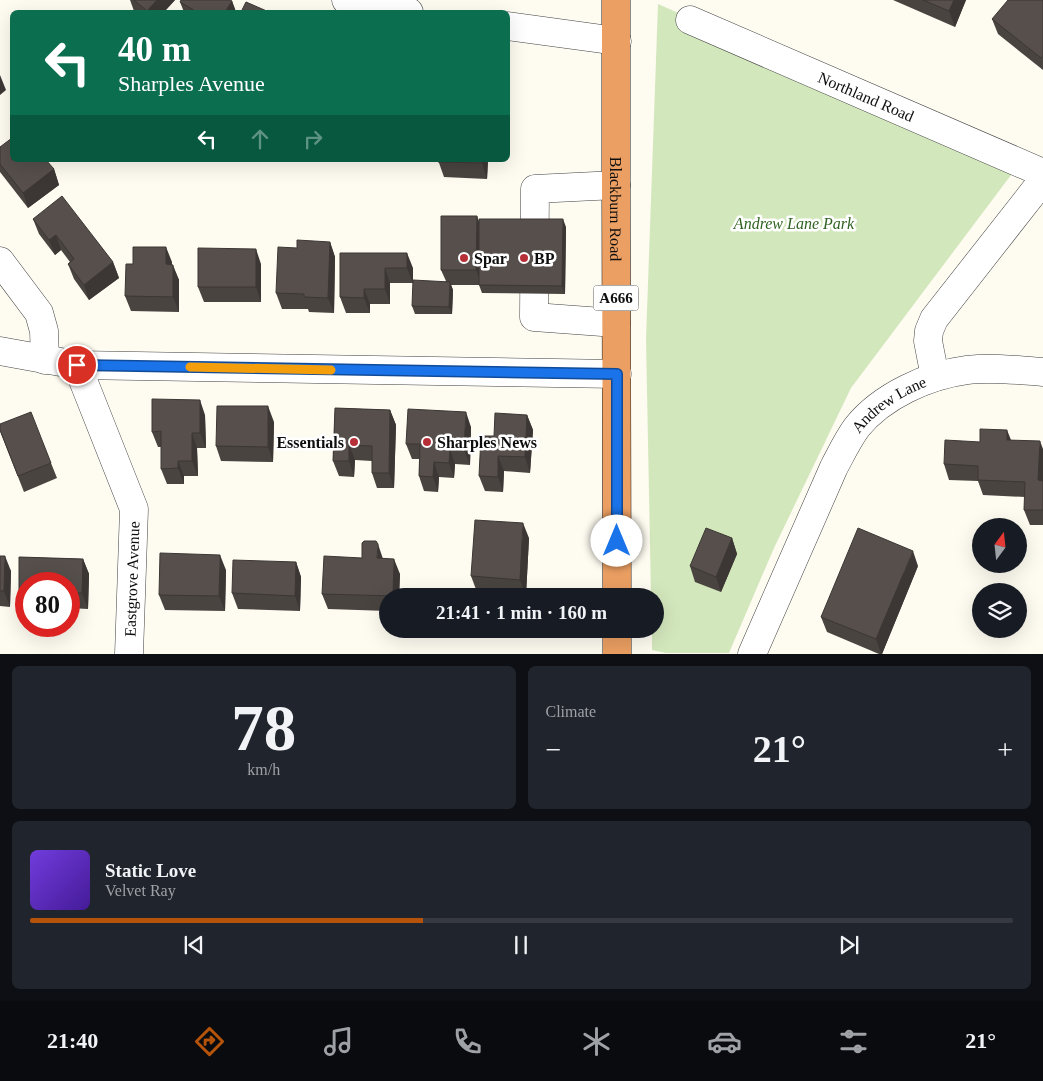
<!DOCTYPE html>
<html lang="en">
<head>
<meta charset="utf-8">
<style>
	body { margin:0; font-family:Georgia,serif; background:#20242c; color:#f1f3f6; height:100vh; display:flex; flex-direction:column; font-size:19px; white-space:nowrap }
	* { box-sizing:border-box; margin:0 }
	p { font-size:16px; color:#9ea1a6 }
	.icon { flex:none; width:28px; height:28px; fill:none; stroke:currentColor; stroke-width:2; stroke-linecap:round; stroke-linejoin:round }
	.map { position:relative; height:654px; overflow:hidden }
	.details { display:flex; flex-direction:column; gap:12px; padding:12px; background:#0d0f14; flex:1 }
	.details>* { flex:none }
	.top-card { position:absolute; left:10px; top:10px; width:500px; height:152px; border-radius:8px; box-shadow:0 5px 20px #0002; background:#0b6e4f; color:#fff; overflow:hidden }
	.needle { width:32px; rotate:15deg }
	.controls { position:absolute; left:972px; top:518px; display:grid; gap:10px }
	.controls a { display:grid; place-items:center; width:55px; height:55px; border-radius:50%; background:#171b24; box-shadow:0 5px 20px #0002; font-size:25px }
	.speed { position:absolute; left:15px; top:572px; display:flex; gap:10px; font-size:25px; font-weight:700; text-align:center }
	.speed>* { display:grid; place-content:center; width:65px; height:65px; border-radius:50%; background:#171b24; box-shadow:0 5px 20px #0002; line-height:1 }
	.speed .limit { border:8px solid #d22; background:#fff; color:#111 }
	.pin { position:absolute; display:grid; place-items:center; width:42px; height:42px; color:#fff; margin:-21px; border:2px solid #fff; border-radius:50%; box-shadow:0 1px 5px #0007 }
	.me { position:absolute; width:55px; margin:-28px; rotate:0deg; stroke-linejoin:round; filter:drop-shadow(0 0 4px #0008) }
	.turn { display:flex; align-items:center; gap:18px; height:105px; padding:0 25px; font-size:22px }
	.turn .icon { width:65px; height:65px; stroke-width:2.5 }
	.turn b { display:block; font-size:35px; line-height:42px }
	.lanes { display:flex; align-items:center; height:48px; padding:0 25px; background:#0003; justify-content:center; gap:25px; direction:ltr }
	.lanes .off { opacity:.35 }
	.big { font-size:38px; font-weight:600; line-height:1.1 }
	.details .tile { flex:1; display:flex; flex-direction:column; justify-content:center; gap:8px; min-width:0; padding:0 18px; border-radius:8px; background:#20242c }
	.details .dial { align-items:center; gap:0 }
	.dial b { font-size:65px; line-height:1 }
	.song { display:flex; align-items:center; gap:15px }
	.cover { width:60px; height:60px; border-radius:8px; background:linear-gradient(135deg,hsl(260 70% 55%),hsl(260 70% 35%)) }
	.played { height:5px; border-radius:2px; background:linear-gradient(90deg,#b45309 40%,#363941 40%) }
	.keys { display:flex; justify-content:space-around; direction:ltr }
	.heat { display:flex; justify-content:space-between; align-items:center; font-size:28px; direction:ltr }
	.details .tiles { flex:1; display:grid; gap:12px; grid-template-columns:1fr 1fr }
	.tile:last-child { grid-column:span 2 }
	.trip { position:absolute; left:379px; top:588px; width:285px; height:50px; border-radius:25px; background:#171b24; box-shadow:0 5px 20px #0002; font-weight:600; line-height:50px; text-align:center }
	.dock { display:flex; height:80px; justify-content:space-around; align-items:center; background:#090b0e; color:#9ea1a6 }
	.dock .icon { width:35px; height:35px }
	.dock .selected { color:#b45309 }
	.dock b { font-size:22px; color:#f1f3f6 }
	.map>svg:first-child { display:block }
	.green { fill:#d3e7bc }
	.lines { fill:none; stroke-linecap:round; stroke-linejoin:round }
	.minor-casing { stroke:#414141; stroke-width:29 }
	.highway-casing { stroke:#1f1f1f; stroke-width:29 }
	.minor { stroke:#fff; stroke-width:28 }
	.highway { stroke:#eb9f62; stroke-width:28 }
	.wall { fill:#4a4440 }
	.shaded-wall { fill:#3c3734 }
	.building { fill:#564f4b; stroke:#3c3734 }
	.route-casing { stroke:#114b97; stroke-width:12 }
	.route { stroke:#1a73e8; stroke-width:9 }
	.slow { stroke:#f59e0b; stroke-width:9 }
	.poi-dot { fill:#b62f37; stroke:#fff; stroke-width:2 }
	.labels { text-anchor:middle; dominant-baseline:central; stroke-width:5; stroke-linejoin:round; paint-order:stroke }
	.shield { fill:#fff; stroke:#565656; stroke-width:1 }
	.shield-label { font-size:15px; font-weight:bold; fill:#0e0e0e }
	.street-label { font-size:16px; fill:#0e0e0e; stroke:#fff }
	.park-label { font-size:16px; font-style:italic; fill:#306222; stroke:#fff }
	.poi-label { font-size:16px; font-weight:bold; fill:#0e0e0e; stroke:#fff; text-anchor:start }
</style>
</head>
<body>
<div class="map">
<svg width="1043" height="654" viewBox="0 0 1043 654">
	<rect width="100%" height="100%" fill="#fefbf1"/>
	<path class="green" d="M658,4L1020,163L851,388L774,548L729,653H666L652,650V629H655V596H651L646,339Z"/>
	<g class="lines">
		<g class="minor-casing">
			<g id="minor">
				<path d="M346,0L409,12"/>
				<path id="s1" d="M690,20L1043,173"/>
				<path d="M508,26L617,41"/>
				<path d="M616,185L535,189L534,317L616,323"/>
				<path d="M0,261L39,313L44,331L45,360"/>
				<path d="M0,351L77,365L617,374"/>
				<path d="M77,365L134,509L129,654"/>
				<path d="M935,377L928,341L929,331L934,319L1043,180"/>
				<path id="s2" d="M752,654L834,467C841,454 848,439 857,427C882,396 928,375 967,370C992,367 1018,370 1043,372"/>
			</g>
		</g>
		<g class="highway-casing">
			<g id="highway">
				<path id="s3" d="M616,0V185L617,596"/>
				<path d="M617,629V654"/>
			</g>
		</g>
		<use href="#minor" class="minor"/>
		<use href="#highway" class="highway"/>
	</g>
	<g class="wall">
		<path d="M130,0H175L164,12H136L134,11Z"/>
		<path d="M893,0H966L955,27Z"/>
		<path d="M1043,0V70L998,34L992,19Z"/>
		<path d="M232,1L236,12H184L180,2Z"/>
		<path d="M0,147L54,169L59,185L28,208L0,172Z"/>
		<path d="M438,160H488L487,179L444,177Z"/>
		<path d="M477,216L479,223L566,227L565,294L482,293L479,285H451L453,290L452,314H415L412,306L446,281L441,270Z"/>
		<path d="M33,219L113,262L119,278L89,300L74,279L68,264L70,262L61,250L55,255L39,234Z"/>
		<path d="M330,242L335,257L334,313L309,312L308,309H282L276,293L297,248Z"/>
		<path d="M340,253L413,268V283H390V304H370V313H346L340,297Z"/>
		<path d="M172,262V265L179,280V312L131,311L125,296Z"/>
		<path d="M261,264V302H204L198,287Z"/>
		<path d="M335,408L390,410L396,425L394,488H377L372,473V461L355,460L354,477L339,476L333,461Z"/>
		<path d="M205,415L206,448H197L198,476H184V484H167L161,469V447H158L152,432Z"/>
		<path d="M527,415L533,430L530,473L504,471L503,492L485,491L479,476L494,436Z"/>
		<path d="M274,422L273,462L221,461L216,446Z"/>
		<path d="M471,427L470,465L455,464L454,478L439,477L438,492L424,491L419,476V459H412L406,444Z"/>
		<path d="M0,431L51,463L57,478L24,492Z"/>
		<path d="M1011,440L1043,449V525H1030L1024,510L1025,497L983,495L978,481L949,480L944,464L980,442Z"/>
		<path d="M529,538L526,595L477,592L471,576Z"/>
		<path d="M732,538L737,554L721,592L695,582L690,566Z"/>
		<path d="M0,556L11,571L10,607L0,606Z"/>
		<path d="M19,557L83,559L89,574L88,609L69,608V584H26V607H24L19,592Z"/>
		<path d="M362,558H383L400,574L399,596H388V611L328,609L322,594Z"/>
		<path d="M296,562L301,577L300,611L238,609L232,593Z"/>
		<path d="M918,566L882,654H879L827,632L821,617Z"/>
		<path d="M226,570L225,611L165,610L159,595Z"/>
	</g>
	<g class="shaded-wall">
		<path d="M157,0H175L164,12H147V11Z"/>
		<path d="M954,0H966L955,27L949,11Z"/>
		<path d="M232,1L236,12H225Z"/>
		<path d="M0,75L6,90L0,95Z"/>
		<path d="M482,160H488L487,179L482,163Z"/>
		<path d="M54,169L59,185L28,208L23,193Z"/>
		<path d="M477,216L482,231V285L476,270Z"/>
		<path d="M563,219L566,227L565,294L562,286Z"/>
		<path d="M56,235L61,250L55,255L49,240Z"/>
		<path d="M330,242L335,257L334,313L328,298Z"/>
		<path d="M166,247L172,262L171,280L166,264Z"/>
		<path d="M256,249L261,264V302L256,287Z"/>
		<path d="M407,253L413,268V283L407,268Z"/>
		<path d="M113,262L119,278L89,300L84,285Z"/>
		<path d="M173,265L179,280V312L173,297Z"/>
		<path d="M385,268L390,283V304L385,289Z"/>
		<path d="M450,282L453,290L452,314L449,307Z"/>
		<path d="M364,289L370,304V313L364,298Z"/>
		<path d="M200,400L205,415L206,448L200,433Z"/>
		<path d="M268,406L274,422L273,462L268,447Z"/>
		<path d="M390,410L396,425L394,488L389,473Z"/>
		<path d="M466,412L471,427L470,465L464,450Z"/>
		<path d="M527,415L533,430L530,473L525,457Z"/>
		<path d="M1007,430L1013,445L1007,440Z"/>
		<path d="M192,433L197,448L198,476L192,461Z"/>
		<path d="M1040,441L1043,449V493L1038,480Z"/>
		<path d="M349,445L355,460L354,477L349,461Z"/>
		<path d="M450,449L455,464L454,478L449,463Z"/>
		<path d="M498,456L504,471L503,492L498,477Z"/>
		<path d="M178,461L184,476V484L178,468Z"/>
		<path d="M434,462L439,477L438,492L433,477Z"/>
		<path d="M523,523L529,538L526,595L520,580Z"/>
		<path d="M732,538L737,554L721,592L716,577Z"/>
		<path d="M378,544L383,559L377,558Z"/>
		<path d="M913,551L918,566L882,654H881L876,639Z"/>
		<path d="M220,555L226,570L225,611L219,596Z"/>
		<path d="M5,556L11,571L10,607L4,591Z"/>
		<path d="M83,559L89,574L88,609L82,593Z"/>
		<path d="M394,559L400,574L399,596H393Z"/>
		<path d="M296,562L301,577L300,611L295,596Z"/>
	</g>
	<g class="building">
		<path d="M134,0H157L147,11Z"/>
		<path d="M181,0H230L232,1L225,12H197L180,2Z"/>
		<path d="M923,0H954L949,11Z"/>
		<path d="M1008,0H1043V56L1041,58L992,19Z"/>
		<path d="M246,2L269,12H241Z"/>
		<path d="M12,138V160H46L54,169L23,193L0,164V147Z"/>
		<path d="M438,160H482V163L438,162Z"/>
		<path d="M62,196L113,262L84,285L68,264L74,259L56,235L49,240L33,219Z"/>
		<path d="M441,216H477L476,270H441Z"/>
		<path d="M479,219H563L562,286L479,285Z"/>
		<path d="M297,240L330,242L328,298L304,297V294L276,293L278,247L297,248Z"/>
		<path d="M133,247H166V264L173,265V297L125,296L126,264H133Z"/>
		<path d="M198,248L256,249V287H198Z"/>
		<path d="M340,253H407V268H385V289H364V298L340,297Z"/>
		<path d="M413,280L450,282L449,307L412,306Z"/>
		<path d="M152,399L200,400V433H192V461H178V468L161,469V431L152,432Z"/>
		<path d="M217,406H268V447L216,446Z"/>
		<path d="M335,408L390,410L389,473H372V446L349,445V461H333Z"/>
		<path d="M408,409L466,412L464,450L450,449L449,463L434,462L433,477L419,476L420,444H406Z"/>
		<path d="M31,412L51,463L18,476L0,430V424Z"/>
		<path d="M495,413L527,415L525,457L498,456V477L479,476L481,436H494Z"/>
		<path d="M980,429L1007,430V440L1040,441L1038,480L1043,481V510H1024L1025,482L978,480V466L944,464L945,440L980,442Z"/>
		<path d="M475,520L523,523L520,580L471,576Z"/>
		<path d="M706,528L732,538L716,577L690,566Z"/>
		<path d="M858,528L913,551L876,639L821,617Z"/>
		<path d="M364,541H376L378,544L377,558L394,559L393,596L322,594L324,556L362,558V543Z"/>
		<path d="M160,553L220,555L219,596L159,595Z"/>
		<path d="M0,556H5L4,591H0Z"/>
		<path d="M19,557L83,559L82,593H69V584H26V592H19Z"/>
		<path d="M233,560L296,562L295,596L232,593Z"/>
	</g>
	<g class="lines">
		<g class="route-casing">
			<path id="route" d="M77,365L617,374V541"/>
		</g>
		<use href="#route" class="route"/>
		<path class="slow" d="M190,367L331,370"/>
	</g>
	<g class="poi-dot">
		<circle cx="464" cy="258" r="5"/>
		<circle cx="524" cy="258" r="5"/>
		<circle cx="354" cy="442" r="5"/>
		<circle cx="427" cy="442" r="5"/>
	</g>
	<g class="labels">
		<rect class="shield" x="593.5" y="285.5" width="45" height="25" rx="4"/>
		<g class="shield-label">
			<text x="616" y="298">A666</text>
		</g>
		<g class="street-label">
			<text stroke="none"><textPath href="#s1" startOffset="192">Northland Road</textPath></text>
			<text stroke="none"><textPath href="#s3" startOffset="209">Blackburn Road</textPath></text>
			<text stroke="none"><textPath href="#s2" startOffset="290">Andrew Lane</textPath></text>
			<text transform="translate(132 579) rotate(-88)">Eastgrove Avenue</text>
		</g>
		<g class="park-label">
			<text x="794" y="223">Andrew Lane Park</text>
		</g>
		<g class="poi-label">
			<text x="474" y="258">Spar</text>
			<text x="534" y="258">BP</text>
			<text x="344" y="442" text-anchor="end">Essentials</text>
			<text x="437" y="442">Sharples News</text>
		</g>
	</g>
</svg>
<div class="controls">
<a><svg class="needle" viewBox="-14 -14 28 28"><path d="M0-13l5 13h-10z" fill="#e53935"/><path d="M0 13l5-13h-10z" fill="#9ea1a6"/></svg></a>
<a><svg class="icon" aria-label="layers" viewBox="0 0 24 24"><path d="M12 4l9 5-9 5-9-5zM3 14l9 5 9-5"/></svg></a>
</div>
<div class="speed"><div class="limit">80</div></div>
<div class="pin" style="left:77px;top:365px;background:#d93025"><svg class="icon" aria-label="arrive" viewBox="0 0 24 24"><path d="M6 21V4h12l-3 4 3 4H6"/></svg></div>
<svg class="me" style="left:617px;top:541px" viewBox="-20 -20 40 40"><circle r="19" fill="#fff"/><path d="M0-13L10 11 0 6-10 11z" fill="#1a73e8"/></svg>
<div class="trip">21:41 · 1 min · 160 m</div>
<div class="top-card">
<div class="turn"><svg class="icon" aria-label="left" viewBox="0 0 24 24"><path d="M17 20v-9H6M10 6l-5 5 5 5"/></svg><div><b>40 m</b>Sharples Avenue</div></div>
<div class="lanes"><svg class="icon" aria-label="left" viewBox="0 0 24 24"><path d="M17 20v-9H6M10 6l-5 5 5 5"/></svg><svg class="icon off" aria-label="ahead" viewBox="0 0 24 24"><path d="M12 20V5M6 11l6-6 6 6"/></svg><svg class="icon off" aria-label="right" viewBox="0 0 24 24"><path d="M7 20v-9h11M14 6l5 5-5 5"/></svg></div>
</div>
</div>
<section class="details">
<div class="tiles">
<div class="tile dial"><b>78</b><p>km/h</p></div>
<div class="tile"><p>Climate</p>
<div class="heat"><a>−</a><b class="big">21°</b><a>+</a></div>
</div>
<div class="tile">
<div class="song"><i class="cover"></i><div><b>Static Love</b><p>Velvet Ray</p></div></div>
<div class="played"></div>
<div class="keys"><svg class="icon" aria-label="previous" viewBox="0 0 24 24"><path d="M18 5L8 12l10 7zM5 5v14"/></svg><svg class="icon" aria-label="pause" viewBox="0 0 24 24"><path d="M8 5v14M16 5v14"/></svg><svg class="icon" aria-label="next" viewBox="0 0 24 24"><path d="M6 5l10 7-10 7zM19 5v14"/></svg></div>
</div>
</div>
</section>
<nav class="dock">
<b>21:40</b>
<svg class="icon selected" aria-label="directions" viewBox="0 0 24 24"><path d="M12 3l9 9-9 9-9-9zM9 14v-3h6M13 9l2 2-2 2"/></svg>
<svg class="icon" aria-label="music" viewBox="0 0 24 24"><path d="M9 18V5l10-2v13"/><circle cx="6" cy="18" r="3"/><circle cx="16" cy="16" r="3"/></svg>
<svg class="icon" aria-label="phone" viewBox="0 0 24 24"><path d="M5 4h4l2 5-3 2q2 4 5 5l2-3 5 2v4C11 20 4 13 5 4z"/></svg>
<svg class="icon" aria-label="climate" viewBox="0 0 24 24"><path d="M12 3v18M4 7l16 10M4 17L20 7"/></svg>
<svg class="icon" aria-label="car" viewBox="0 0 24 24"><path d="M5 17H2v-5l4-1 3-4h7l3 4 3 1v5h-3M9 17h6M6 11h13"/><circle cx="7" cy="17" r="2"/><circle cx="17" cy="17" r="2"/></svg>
<svg class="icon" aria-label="filters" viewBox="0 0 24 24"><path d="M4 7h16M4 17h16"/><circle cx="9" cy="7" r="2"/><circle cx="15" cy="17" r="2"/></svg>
<b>21°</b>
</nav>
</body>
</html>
